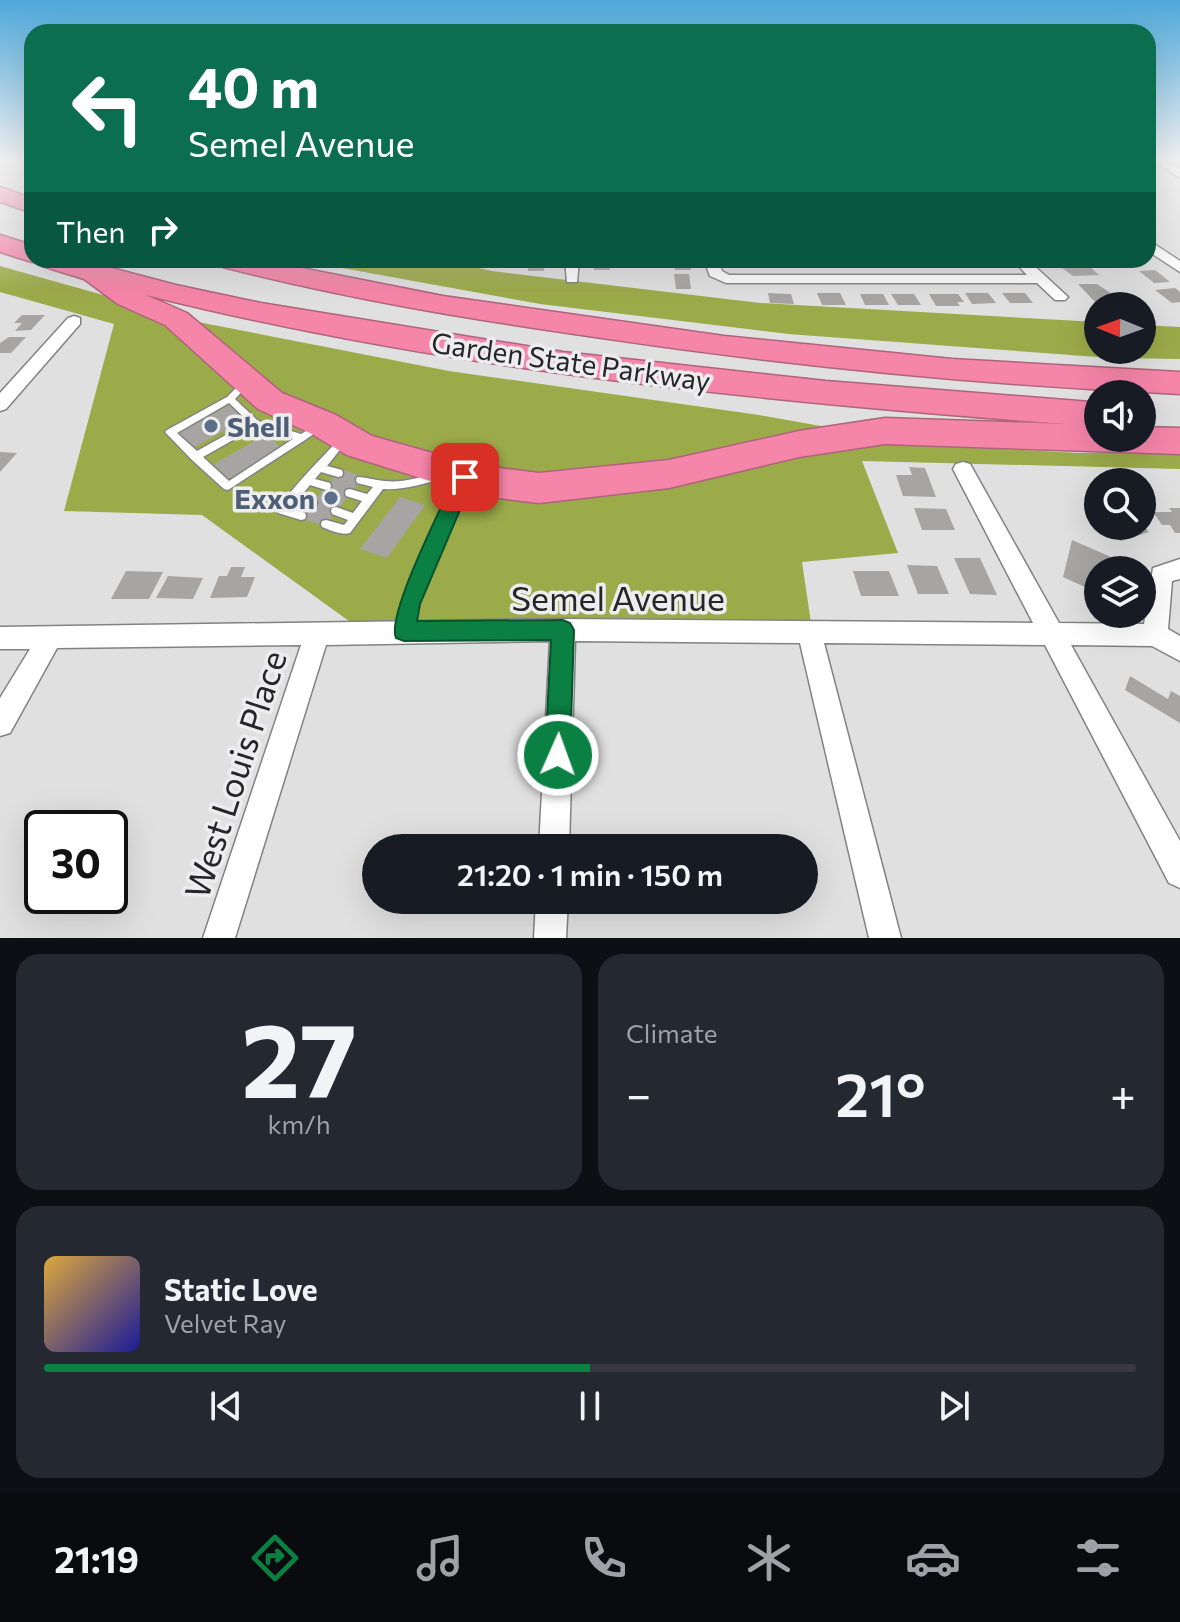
<!DOCTYPE html>
<html lang="en">
<head>
<meta charset="utf-8">
<style>
	body { margin:0; font-family:Commissioner,sans-serif; background:#242831; color:#f1f3f6; height:100vh; display:flex; flex-direction:column; font-size:30px; white-space:nowrap }
	* { box-sizing:border-box; margin:0 }
	p { font-size:26px; color:#9ea1a6 }
	.icon { flex:none; width:44px; height:44px; fill:none; stroke:currentColor; stroke-width:2; stroke-linecap:round; stroke-linejoin:round }
	.map { position:relative; height:938px; overflow:hidden }
	.drawer { display:flex; flex-direction:column; gap:16px; padding:16px; background:#0d0f14; flex:1 }
	.drawer>* { flex:none }
	.top-card { position:absolute; left:24px; top:24px; width:1132px; height:244px; border-radius:24px; box-shadow:0 8px 32px #0002; background:#0b6e4f; color:#fff; overflow:hidden }
	.needle { width:52px; rotate:271deg }
	.controls { position:absolute; left:1084px; top:292px; display:grid; gap:16px }
	.controls a { display:grid; place-items:center; width:72px; height:72px; border-radius:50%; background:#171b24; box-shadow:0 8px 32px #0002; font-size:40px }
	.speed { position:absolute; left:24px; top:810px; display:flex; gap:16px; font-size:40px; font-weight:700; text-align:center }
	.speed>* { display:grid; place-content:center; width:104px; height:104px; border-radius:50%; background:#171b24; box-shadow:0 8px 32px #0002; line-height:1 }
	.speed .limit { border:4px solid #111; border-radius:12px; background:#fff; color:#111 }
	.pin { position:absolute; display:grid; place-items:center; width:68px; height:68px; color:#fff; margin:-34px; border-radius:16px; box-shadow:0 4px 12px #0006 }
	.me { position:absolute; width:88px; margin:-44px; rotate:2deg; stroke-linejoin:round; filter:drop-shadow(0 0 6px #0008) }
	.turn { display:flex; align-items:center; gap:28px; height:168px; padding:0 32px; font-size:36px }
	.turn .icon { width:104px; height:104px; stroke-width:2.5 }
	.turn b { display:block; font-size:56px; line-height:68px }
	.then { display:flex; align-items:center; height:76px; padding:0 32px; background:#0003; gap:16px; font-size:30px }
	.big { font-size:60px; font-weight:600; line-height:1.1 }
	.drawer .widget { flex:1; display:flex; flex-direction:column; justify-content:center; gap:12px; min-width:0; padding:0 28px; border-radius:24px; background:#242831 }
	.drawer .dial { align-items:center; gap:0 }
	.dial b { font-size:104px; line-height:1 }
	.song { display:flex; align-items:center; gap:24px }
	.cover { width:96px; height:96px; border-radius:12px; background:linear-gradient(135deg,hsl(40 70% 55%),hsl(240 70% 35%)) }
	.played { height:8px; border-radius:4px; background:linear-gradient(90deg,#0b8043 50%,#363941 50%) }
	.keys { display:flex; justify-content:space-around; direction:ltr }
	.heat { display:flex; justify-content:space-between; align-items:center; font-size:44px; direction:ltr }
	.drawer .tiles { flex:1; display:grid; gap:16px; grid-template-columns:1fr 1fr }
	.widget:last-child { grid-column:span 2 }
	.trip { position:absolute; left:362px; top:834px; width:456px; height:80px; border-radius:40px; background:#171b24; box-shadow:0 8px 32px #0002; font-weight:600; line-height:80px; text-align:center }
	.tabs { display:flex; height:128px; justify-content:space-around; align-items:center; background:#090b0e; color:#9ea1a6 }
	.tabs .icon { width:56px; height:56px }
	.tabs .active { color:#0b8043 }
	.tabs b { font-size:36px; color:#f1f3f6 }
	.map>svg:first-child { display:block }
	.forest { fill:#9cab4a }
	.building { fill:#a6a5a4 }
	.lines { fill:none; stroke-linecap:round; stroke-linejoin:round }
	.lane-casing { stroke:#828283; stroke-width:3 }
	.street-casing { stroke:#828283; stroke-width:3 }
	.highway-casing { stroke:#ad647c; stroke-width:3 }
	.lane { fill:#fff; fill-rule:evenodd }
	.street { fill:#fff; fill-rule:evenodd }
	.highway { fill:#f685aa; fill-rule:evenodd }
	.route { fill:#0b8043; stroke:#07532c; stroke-width:2 }
	.service-dot { fill:#5c6f8a; stroke:#ededef; stroke-width:3 }
	.labels { text-anchor:middle; dominant-baseline:central; stroke-width:7; stroke-linejoin:round; paint-order:stroke }
	.street-label { font-size:28px; fill:#262626; stroke:#ededef }
	.service-label { font-size:28px; font-weight:bold; fill:#4e5e75; stroke:#ededef; text-anchor:start }
	.near-street-label { font-size:34px; fill:#262626; stroke:#ededef }
</style>
</head>
<body>
<div class="map">
<svg width="1180" height="938" viewBox="0 0 1180 938">
	<rect width="100%" height="100%" fill="#e0e0e1"/>
	<g class="forest">
		<path d="M298,260H445L492,271L760,303L1098,322V350H1142V325L1180,327V359L1111,358L788,334L540,304Z"/>
		<path d="M0,266L203,323L449,371L759,415L927,445L1080,453H1180V469L862,461L898,553L802,562L811,623L360,629L202,515L64,511L114,324L0,292Z"/>
	</g>
	<g class="building">
		<path d="M529,260H545L544,271H528Z"/>
		<rect x="594" y="260" width="16" height="10"/>
		<path d="M673,260H689L691,270H675Z"/>
		<path d="M1054,262L1088,265L1099,275L1073,276Z"/>
		<path d="M1155,270L1170,282L1154,283L1139,271Z"/>
		<path d="M674,274H689L691,289H676Z"/>
		<path d="M1078,284H1097L1121,300L1095,302Z"/>
		<path d="M1175,288L1180,292V302L1172,303L1155,290Z"/>
		<path d="M768,293L791,294L794,304L770,303Z"/>
		<path d="M817,293H840L846,305H822Z"/>
		<path d="M965,293H988L996,303L972,304Z"/>
		<path d="M1002,293H1025L1033,303H1010Z"/>
		<path d="M860,294H883L889,305H865Z"/>
		<path d="M891,294H914L921,305H898Z"/>
		<path d="M929,294H958L964,302H957L960,306H936Z"/>
		<path d="M22,315H45L31,330L15,331L22,323H14Z"/>
		<path d="M9,337H26L11,353H0V343Z"/>
		<path d="M230,405L245,419L191,449L176,434Z"/>
		<path d="M267,434L281,448L228,479L214,464Z"/>
		<path d="M0,452L17,453L0,472Z"/>
		<path d="M909,467L925,468L936,497L903,496L896,475H912Z"/>
		<path d="M341,469L364,477L324,526L299,518Z"/>
		<path d="M400,497L425,505L387,558L360,549Z"/>
		<path d="M914,508L946,509L955,530H922Z"/>
		<path d="M1169,508H1180V533H1175L1170,525H1162L1153,512H1172Z"/>
		<path d="M1105,526H1143L1149,532L1121,541Z"/>
		<path d="M1072,540L1111,557L1108,570H1098V593L1063,577Z"/>
		<path d="M954,558H980L997,595L970,594Z"/>
		<path d="M907,565L937,566L949,594H918Z"/>
		<path d="M231,567H245L241,577H255L247,597L210,598L219,576H227Z"/>
		<path d="M126,571L163,572L149,599H111Z"/>
		<path d="M853,571H889L899,596H861Z"/>
		<path d="M168,576L203,578L193,599L156,598Z"/>
		<path d="M1130,676L1168,699L1171,691L1180,696V723L1125,690Z"/>
	</g>
	<g class="lines">
		<g class="lane-casing">
			<g id="lane">
				<path d="M245,381L249,384L235,399L258,421L301,434L320,423L325,426L305,440L228,490L224,489L192,460L165,432L167,430L227,397L242,382ZM229,403L249,422L197,451L177,433ZM256,427L293,439L229,481L203,457Z"/>
				<path d="M344,436L347,437L349,439L347,441L327,466L342,470L343,473L342,476L338,477L321,472L315,479L330,483L331,486L330,489L326,490L310,485L301,496L316,500L317,503L316,506L312,507L295,502L290,508L305,513L306,516L305,519L301,520L278,513L277,510C295,484 319,461 341,437Z"/>
				<path d="M436,472L440,473L441,476L440,479C421,485 403,490 383,489L350,533C342,536 330,530 322,527L321,524L322,521L326,520L344,525L348,520L332,514L331,511L332,508L336,507L353,513L362,501L346,496L345,493L346,490L350,489L367,494L373,487L357,483L356,480L357,477C366,477 375,480 384,481C402,483 419,478 436,472Z"/>
				<path d="M464,475L468,476L469,479L415,604L410,631L408,635L404,637L400,635L398,631L403,604L459,479L460,476Z"/>
			</g>
		</g>
		<g class="street-casing">
			<g id="street">
				<path d="M1151,159H1165L1180,169V178Z"/>
				<path d="M1148,240L1180,261V272L1148,251Z"/>
				<path d="M565,260H579L577,282H567Z"/>
				<path d="M704,260H718L722,271L729,275H1027L1013,260H1028L1068,297L1065,300H1055L1037,283H726L710,276Z"/>
				<path d="M74,316L80,318V324L6,409L0,411V393L68,318Z"/>
				<path d="M963,462L970,464L1059,623L1144,624L1153,568L1180,559V579L1172,581L1168,629L1180,636V661L1152,646L1071,645L1180,841V888L1169,883L1045,645L824,643L901,938H869L800,643L575,641L569,848H539L550,641L326,645L235,938H203L301,645L57,648L10,733L0,736V698L30,649H0V627L563,619L1033,623L953,469L956,464Z"/>
				<path d="M536,900H568L566,938H534Z"/>
			</g>
		</g>
		<g class="highway-casing">
			<g id="highway">
				<path d="M0,187L32,198V213L0,202Z"/>
				<path d="M0,235L32,245V260H81L176,285L261,303L563,352L826,381L1091,402L1098,404V424L1094,425H1098V438H1142V427L1180,428V454L885,444L799,457L669,488L539,503L475,495L347,455L310,433L258,409L165,325L118,304L84,279L42,266L39,260L32,262L0,252ZM146,295C446,370 758,401 1066,424L885,418L799,431L669,460L539,473L475,465L372,436L336,415L282,393L187,313Z"/>
				<path d="M215,260H261L443,296L724,336L952,359L1180,372V394C984,385 789,366 595,337C468,319 343,298 219,266Z"/>
			</g>
		</g>
		<use href="#lane" class="lane"/>
		<use href="#street" class="street"/>
		<use href="#highway" class="highway"/>
	</g>
	<linearGradient id="sky" x2="0" y2="1"><stop stop-color="#4ea8da"/><stop offset="0.55" stop-color="#f1f1f2"/><stop offset="1" stop-color="#f1f1f2" stop-opacity="0"/></linearGradient>
	<rect width="1180" height="291" fill="url(#sky)"/>
	<path class="route" d="M465,470L474,477L420,604L417,621L563,620L570,623L574,630L570,755L567,764L558,767L549,764L545,755L551,640L404,641L396,638C386,615 443,505 455,477Z"/>
	<g class="service-dot">
		<circle cx="211" cy="426" r="8"/>
		<circle cx="331" cy="498" r="8"/>
	</g>
	<g class="labels">
		<g class="street-label">
			<text transform="translate(571 361) rotate(8)">Garden State Parkway</text>
		</g>
		<g class="service-label">
			<text x="227" y="426">Shell</text>
			<text x="315" y="498" text-anchor="end">Exxon</text>
		</g>
		<g class="near-street-label">
			<text x="618" y="597">Semel Avenue</text>
			<text transform="translate(234 774) rotate(-72)">West Louis Place</text>
		</g>
	</g>
</svg>
<div class="controls">
<a><svg class="needle" viewBox="-14 -14 28 28"><path d="M0-13l5 13h-10z" fill="#e53935"/><path d="M0 13l5-13h-10z" fill="#9ea1a6"/></svg></a>
<a><svg class="icon" aria-label="sound" viewBox="0 0 24 24"><path d="M4 9h4l5-4v14l-5-4H4zM17 9q2 3 0 6"/></svg></a>
<a><svg class="icon" aria-label="search" viewBox="0 0 24 24"><circle cx="10" cy="10" r="6"/><path d="M15 15l6 6"/></svg></a>
<a><svg class="icon" aria-label="layers" viewBox="0 0 24 24"><path d="M12 4l9 5-9 5-9-5zM3 14l9 5 9-5"/></svg></a>
</div>
<div class="speed"><div class="limit">30</div></div>
<div class="pin" style="left:465px;top:477px;background:#d93025"><svg class="icon" aria-label="arrive" viewBox="0 0 24 24"><path d="M6 21V4h12l-3 4 3 4H6"/></svg></div>
<svg class="me" style="left:558px;top:755px" viewBox="-20 -20 40 40"><circle r="17" fill="#0b8043" stroke="#fff" stroke-width="3"/><path d="M0-11L8 9 0 5-8 9z" fill="#fff"/></svg>
<div class="trip">21:20 · 1 min · 150 m</div>
<div class="top-card">
<div class="turn"><svg class="icon" aria-label="left" viewBox="0 0 24 24"><path d="M17 20v-9H6M10 6l-5 5 5 5"/></svg><div><b>40 m</b>Semel Avenue</div></div>
<div class="then">Then<svg class="icon" aria-label="right" viewBox="0 0 24 24"><path d="M7 20v-9h11M14 6l5 5-5 5"/></svg></div>
</div>
</div>
<section class="drawer">
<div class="tiles">
<div class="widget dial"><b>27</b><p>km/h</p></div>
<div class="widget"><p>Climate</p>
<div class="heat"><a>−</a><b class="big">21°</b><a>+</a></div>
</div>
<div class="widget">
<div class="song"><i class="cover"></i><div><b>Static Love</b><p>Velvet Ray</p></div></div>
<div class="played"></div>
<div class="keys"><svg class="icon" aria-label="previous" viewBox="0 0 24 24"><path d="M18 5L8 12l10 7zM5 5v14"/></svg><svg class="icon" aria-label="pause" viewBox="0 0 24 24"><path d="M8 5v14M16 5v14"/></svg><svg class="icon" aria-label="next" viewBox="0 0 24 24"><path d="M6 5l10 7-10 7zM19 5v14"/></svg></div>
</div>
</div>
</section>
<nav class="tabs">
<b>21:19</b>
<svg class="icon active" aria-label="directions" viewBox="0 0 24 24"><path d="M12 3l9 9-9 9-9-9zM9 14v-3h6M13 9l2 2-2 2"/></svg>
<svg class="icon" aria-label="music" viewBox="0 0 24 24"><path d="M9 18V5l10-2v13"/><circle cx="6" cy="18" r="3"/><circle cx="16" cy="16" r="3"/></svg>
<svg class="icon" aria-label="phone" viewBox="0 0 24 24"><path d="M5 4h4l2 5-3 2q2 4 5 5l2-3 5 2v4C11 20 4 13 5 4z"/></svg>
<svg class="icon" aria-label="climate" viewBox="0 0 24 24"><path d="M12 3v18M4 7l16 10M4 17L20 7"/></svg>
<svg class="icon" aria-label="car" viewBox="0 0 24 24"><path d="M5 17H2v-5l4-1 3-4h7l3 4 3 1v5h-3M9 17h6M6 11h13"/><circle cx="7" cy="17" r="2"/><circle cx="17" cy="17" r="2"/></svg>
<svg class="icon" aria-label="filters" viewBox="0 0 24 24"><path d="M4 7h16M4 17h16"/><circle cx="9" cy="7" r="2"/><circle cx="15" cy="17" r="2"/></svg>
</nav>
</body>
</html>
